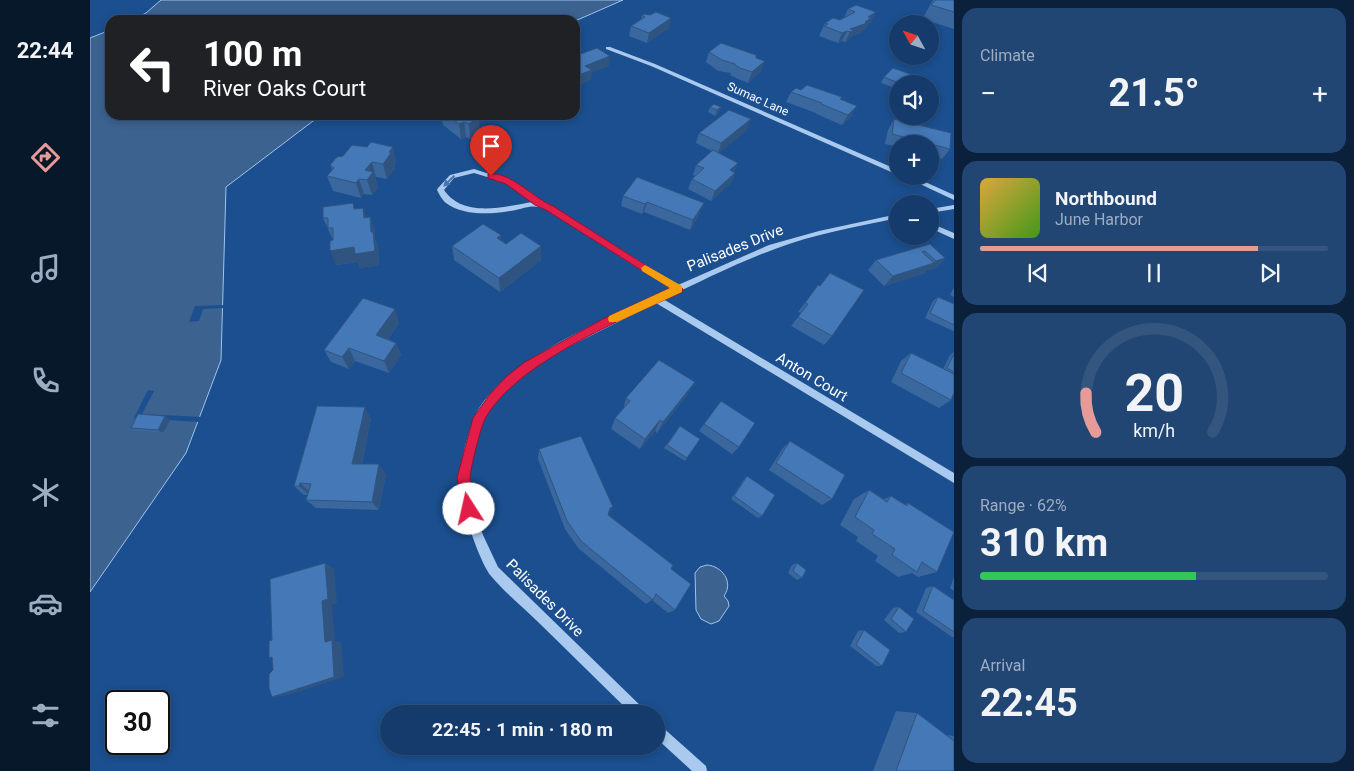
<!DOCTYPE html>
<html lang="en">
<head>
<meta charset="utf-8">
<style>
	body { margin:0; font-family:Roboto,sans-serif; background:#214673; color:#f1f3f6; height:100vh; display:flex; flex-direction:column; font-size:19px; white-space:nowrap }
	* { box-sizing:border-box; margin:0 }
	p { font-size:16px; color:#9dadc1 }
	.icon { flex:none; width:28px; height:28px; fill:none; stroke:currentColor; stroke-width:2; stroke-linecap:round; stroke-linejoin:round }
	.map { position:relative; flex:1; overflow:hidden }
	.panel { display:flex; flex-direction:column; gap:8px; padding:8px; background:#0b203b; width:400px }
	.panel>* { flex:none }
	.banner { position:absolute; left:15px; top:15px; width:475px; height:105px; border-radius:15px; box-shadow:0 2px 8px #0003,0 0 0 1px #33557e; background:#202124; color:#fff; overflow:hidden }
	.needle { width:32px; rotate:310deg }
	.controls { position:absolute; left:799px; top:15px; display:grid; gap:10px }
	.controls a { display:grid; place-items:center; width:50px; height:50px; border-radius:50%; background:#143b6b; box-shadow:0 2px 8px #0003,0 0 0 1px #33557e; font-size:25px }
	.speed { position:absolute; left:15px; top:690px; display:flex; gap:10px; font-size:25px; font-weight:700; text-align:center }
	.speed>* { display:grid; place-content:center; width:65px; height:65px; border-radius:50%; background:#143b6b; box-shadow:0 2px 8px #0003,0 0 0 1px #33557e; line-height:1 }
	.speed .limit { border:2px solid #111; border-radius:8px; background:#fff; color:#111 }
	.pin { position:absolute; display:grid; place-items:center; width:42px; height:42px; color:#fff; margin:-51px -21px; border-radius:50% 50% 50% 0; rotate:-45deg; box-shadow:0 0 5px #0007 }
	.pin .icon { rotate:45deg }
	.me { position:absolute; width:55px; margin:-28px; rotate:350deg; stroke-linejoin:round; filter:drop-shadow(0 0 4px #0008) }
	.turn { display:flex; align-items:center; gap:18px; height:105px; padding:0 15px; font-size:22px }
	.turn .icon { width:65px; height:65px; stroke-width:2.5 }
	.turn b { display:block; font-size:35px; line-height:42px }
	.big { font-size:38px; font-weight:700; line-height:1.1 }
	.panel .card { flex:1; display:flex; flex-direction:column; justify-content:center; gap:8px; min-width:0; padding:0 18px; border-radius:15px; background:#214673 }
	.panel .dial { align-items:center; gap:0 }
	.dial svg { height:130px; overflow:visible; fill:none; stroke:#33557e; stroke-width:7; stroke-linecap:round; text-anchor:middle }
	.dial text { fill:#f1f3f6; stroke:none }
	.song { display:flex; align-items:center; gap:15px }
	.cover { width:60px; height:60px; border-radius:8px; background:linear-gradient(135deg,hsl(40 70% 55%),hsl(100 70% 35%)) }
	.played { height:5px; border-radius:2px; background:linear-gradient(90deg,#e69b98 80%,#33557e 80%) }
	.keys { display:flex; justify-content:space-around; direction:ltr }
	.heat { display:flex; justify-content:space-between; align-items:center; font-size:28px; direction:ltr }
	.charge { height:8px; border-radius:4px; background:linear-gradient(90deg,#34c759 62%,#33557e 0) }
	.trip { position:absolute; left:290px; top:705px; width:285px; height:50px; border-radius:25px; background:#143b6b; box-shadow:0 2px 8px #0003,0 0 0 1px #33557e; font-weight:700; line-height:50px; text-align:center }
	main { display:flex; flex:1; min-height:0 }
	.tabs { display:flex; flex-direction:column; width:90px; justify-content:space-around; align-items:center; background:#08182b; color:#9dadc1 }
	.tabs .icon { width:35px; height:35px }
	.tabs .selected { color:#e69b98 }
	.tabs b { font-size:22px; color:#f1f3f6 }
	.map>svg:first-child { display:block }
	.water { fill:#3c6290; stroke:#9cc4f0 }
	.pier { fill:#1b4f8f }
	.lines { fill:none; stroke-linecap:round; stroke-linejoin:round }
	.minor { fill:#a9c9ee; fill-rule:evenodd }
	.wall { fill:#3a679d }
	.shaded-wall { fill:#305480 }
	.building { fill:#4478b7; stroke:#305480 }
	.oneway { fill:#4674ac }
	.route { fill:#e11d48; stroke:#92132f }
	.slow { fill:#f59e0b }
	.labels { text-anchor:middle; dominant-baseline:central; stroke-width:5; stroke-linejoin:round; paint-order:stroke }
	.far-street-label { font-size:12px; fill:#fff; stroke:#1b4f8f }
	.street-label { font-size:15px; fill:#fff; stroke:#1b4f8f }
</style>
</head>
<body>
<main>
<nav class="tabs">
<b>22:44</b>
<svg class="icon selected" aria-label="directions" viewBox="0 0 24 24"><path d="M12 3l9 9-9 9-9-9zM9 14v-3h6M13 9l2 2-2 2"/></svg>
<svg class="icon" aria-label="music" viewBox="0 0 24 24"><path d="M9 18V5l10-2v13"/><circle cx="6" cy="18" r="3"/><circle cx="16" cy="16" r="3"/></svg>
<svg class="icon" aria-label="phone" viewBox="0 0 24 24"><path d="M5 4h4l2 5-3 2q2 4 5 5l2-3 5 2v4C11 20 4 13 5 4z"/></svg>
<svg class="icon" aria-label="climate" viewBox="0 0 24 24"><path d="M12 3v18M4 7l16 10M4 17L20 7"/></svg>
<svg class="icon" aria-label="car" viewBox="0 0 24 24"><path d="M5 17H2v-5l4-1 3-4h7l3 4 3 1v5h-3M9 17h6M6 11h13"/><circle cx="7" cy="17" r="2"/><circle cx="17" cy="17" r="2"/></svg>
<svg class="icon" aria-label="filters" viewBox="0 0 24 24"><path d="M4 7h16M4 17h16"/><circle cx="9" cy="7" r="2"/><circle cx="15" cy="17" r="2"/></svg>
</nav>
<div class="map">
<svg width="864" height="771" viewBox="0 0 864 771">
	<rect width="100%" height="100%" fill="#1b4f8f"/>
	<g class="water">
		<path d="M71,0H533L485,21L42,20L56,13Z"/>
		<path d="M20,30V115H231L136,187L131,360L96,453L0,592V38Z"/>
		<path d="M617,565C632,566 644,582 634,596L638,601L639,606L629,621L621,624L611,619L606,610L605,573L610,567Z"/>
	</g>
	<g class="pier">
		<path d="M135,305V308L113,309L109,321L99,322L105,306Z"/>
		<path d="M58,390L64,391L52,414L112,417L110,422L44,418Z"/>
	</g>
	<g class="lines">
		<g class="minor">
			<path d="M516,47H520L565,64L808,170V175L561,66L516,49Z"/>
			<path d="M384,169L421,181L450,201L461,206L588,285L679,245L729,231L808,214V218C766,227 724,234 685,249C646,263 610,282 573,299L864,473V483L566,303L476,348L443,368L421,385L400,407L392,420L382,457L379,478L380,490L385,514L393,535L408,567L555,710L557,714H542C510,683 479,652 447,621C432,606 414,592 401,576C391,564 378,525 374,509C368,487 370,468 375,446C379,434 381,421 388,410C421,355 524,316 581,289L457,210C444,204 439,207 426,210C404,214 375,217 356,203C352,200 349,194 347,190L348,188L360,175ZM384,173L417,183L442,202C414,207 373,218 354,190L364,178Z"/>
			<path d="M813,176H822L864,195V200Z"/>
			<path d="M864,205V209L840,213V209Z"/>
			<path d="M840,223L864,233V239L840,228Z"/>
			<path d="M566,723L570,725L616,766L617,771H602L566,738Z"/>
		</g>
	</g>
	<g class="wall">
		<path d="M843,0H864V29L832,19Z"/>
		<path d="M766,5L781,22L778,24L776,28L773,30L772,32L760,37L759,40L755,42L752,41L748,43L729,36L735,23L750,20L754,18L758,9Z"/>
		<path d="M552,15L579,28L557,43L539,36L541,26L551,20Z"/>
		<path d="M619,52L671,71L658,83L646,78L640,75L641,73L628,71L616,62Z"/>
		<path d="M794,77L837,80L835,84H808V89L791,83Z"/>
		<path d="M711,90L751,100L761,116L752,125L726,114V113L696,102L701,92Z"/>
		<path d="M620,107H631L629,112L625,116L618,112Z"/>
		<path d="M344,115H385L388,117L390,132L380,139L376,137L371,139L353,125L351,117Z"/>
		<path d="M804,119L860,149L852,159L840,156V144H808V147L795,144L798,130Z"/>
		<path d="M657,130L628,153L648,163L644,172L645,173L641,183L621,201L598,189L602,179L605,176L603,175L606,165L622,151L606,143L609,133Z"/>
		<path d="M247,157L306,161L304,165L305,168L297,179L286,177L285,178L288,187L282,195L274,194L271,198L243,191L237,176L242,170L240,165Z"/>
		<path d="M533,196L610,213L600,230L554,212L552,214L531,206Z"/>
		<path d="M266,209L276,218L280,217L285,232V239L288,246L289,265L270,268L268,262L246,265L243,240L233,218Z"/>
		<path d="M412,241L416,244L451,260L410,292L364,260L362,246Z"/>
		<path d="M827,248L855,258L846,268L837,270L835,273L794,286L778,270L786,260Z"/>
		<path d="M728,285L742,336L734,345L701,326L711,313L708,312Z"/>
		<path d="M864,287V297L860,295Z"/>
		<path d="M848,297L864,304V331H863L835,318L843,301Z"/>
		<path d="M309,323L298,339L306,343L311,355L299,373L265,361L259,369L241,362L234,350Z"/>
		<path d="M864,352V393L861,400L849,408L801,382L811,361L821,353L853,369L860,355Z"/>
		<path d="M598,394L567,433L565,431L550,449L521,429L525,418L533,410L536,398Z"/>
		<path d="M631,401L649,447L642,454L609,431Z"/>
		<path d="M281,418L272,464L296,474L289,510L226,508L216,500L218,495H214L204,486Z"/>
		<path d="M80,420L73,433L46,431L41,428Z"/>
		<path d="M590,426L610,439L595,461L574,448Z"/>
		<path d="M700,441L742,499L732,505L679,470L693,448Z"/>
		<path d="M449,449L519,515L581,569L585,610L578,613L562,600L556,604L488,548L475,529L448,459Z"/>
		<path d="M657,476L672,516L668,518L641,499L654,479Z"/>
		<path d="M779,490L794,499L801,496L814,505L818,503L847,572L828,577L822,573L808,577L785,561L788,556L766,541L768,537L750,525L764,499Z"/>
		<path d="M707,563L712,578L707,580L698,573L702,565Z"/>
		<path d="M864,577V591L860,588Z"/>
		<path d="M843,586L864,600V637H862L826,612L836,588Z"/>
		<path d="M809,607L816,632L809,633L794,620L803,608Z"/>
		<path d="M774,630L792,666H786L760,646L768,631Z"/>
		<path d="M806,711L827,713L856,735L864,736V771H783Z"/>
	</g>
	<g class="shaded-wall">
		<path d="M786,12L781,22L778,24L776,28L773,30L772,32L760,37L759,40L755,42L760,32V29Z"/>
		<path d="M581,18L579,28L557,43L559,33Z"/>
		<path d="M757,31L752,41L748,43L752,33Z"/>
		<path d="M520,56L519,66L502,73L501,80L485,87L486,76L495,66Z"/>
		<path d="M675,61L671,71L658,83L662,72Z"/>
		<path d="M767,106L761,116L752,125L758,115Z"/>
		<path d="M631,107L629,112L625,116L627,110Z"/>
		<path d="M388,117L390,132L380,139L379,124Z"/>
		<path d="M661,119L657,130L628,154L631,143Z"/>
		<path d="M374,122L376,137L371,139L369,124Z"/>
		<path d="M303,147L306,161L304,165L305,168L297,179L293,164L299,152Z"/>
		<path d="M282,162L286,177L285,178L288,187L282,195L277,180L275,170Z"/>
		<path d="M648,163L644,173L640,170Z"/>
		<path d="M645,173L641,183L621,201L625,191Z"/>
		<path d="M269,179L274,194L271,198L266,183Z"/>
		<path d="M557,202L554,212L552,214L555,204Z"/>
		<path d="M614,203L610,213L600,230L603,220Z"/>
		<path d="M273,208L278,222L274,218Z"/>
		<path d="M280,217L285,232V239L288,246L289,265L270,268L268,262L246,265L240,251L281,232Z"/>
		<path d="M411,235L412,250L407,238Z"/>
		<path d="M451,246V260L410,292L409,278Z"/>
		<path d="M855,258L846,268L837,270L835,273L794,286L803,276L843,264L846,261Z"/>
		<path d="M305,309L309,323L292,348L286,335Z"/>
		<path d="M306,343L311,355L299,373L294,361Z"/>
		<path d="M259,348L265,361L259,369L252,357Z"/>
		<path d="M605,382L598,394L567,433L573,422Z"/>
		<path d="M275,407L281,418L270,473L262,464Z"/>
		<path d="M75,416L80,420L73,433L68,430Z"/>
		<path d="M570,420L565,431L550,449L555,439Z"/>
		<path d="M289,464L296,474L289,510L282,502Z"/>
		<path d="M210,483L220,492L219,495L209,486Z"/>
		<path d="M523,507L519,515L516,516L520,508Z"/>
		<path d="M235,563L244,569L247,603L242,605L245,641L251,642L254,677L195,696L182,697L235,642L232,601Z"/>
	</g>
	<g class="building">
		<path d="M846,0H864V12L841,5Z"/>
		<path d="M766,5L786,12L778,17L781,18L775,22L777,23L760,29L764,30L760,32L757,31L752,33L734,26L738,24L735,23L743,18L750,20L765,12L758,9Z"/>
		<path d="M566,12L581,18L559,33L541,26L555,17L552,15L554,14L560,15Z"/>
		<path d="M47,18L51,20H42Z"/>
		<path d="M631,43L666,55V58L675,61L662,72L650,68L644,64H645L632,60L619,52Z"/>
		<path d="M507,48L520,56L495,66L502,70L486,76H485V56Z"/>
		<path d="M803,68L837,80L834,84H811L794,77Z"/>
		<path d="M717,85L752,97L750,99L767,106L758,115L731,104L732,103L701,92L706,88L711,90Z"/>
		<path d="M624,104L631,107L627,110L620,107Z"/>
		<path d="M639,110L661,119L631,143L609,133Z"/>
		<path d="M357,115H385L388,117L379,124L374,122L369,124Z"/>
		<path d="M804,119L861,133L860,149L802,134Z"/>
		<path d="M281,142L303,147L299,152L301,153L293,164L282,162L275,170L283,172L277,180L269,179L266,183L237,176L244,168L240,165L247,157L253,156L262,145L277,147Z"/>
		<path d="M623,150L648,163L640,170L645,173L625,191L602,179L614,168L606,165Z"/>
		<path d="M547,177L614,203L603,220L557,202L555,204L533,196Z"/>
		<path d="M263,203L264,209L273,208L274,218L280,217L281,232H283L285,251L265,254L264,247L240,251V241L243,240V228H238V218H233V207Z"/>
		<path d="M393,224L411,235L407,238L416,244L431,233L451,246L409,278L362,246Z"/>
		<path d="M840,244L855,258L846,261L835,251L832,252L844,263L803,276L786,260Z"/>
		<path d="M740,273L774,290L742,336L708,317L718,304L715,303L728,285L730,286Z"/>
		<path d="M848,297L864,304V325L840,313Z"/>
		<path d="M273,298L305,309L286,335L306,343L294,361L259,348L252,357L234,350Z"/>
		<path d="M821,353L864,374V393L861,400L811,373Z"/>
		<path d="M864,354V372L857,368Z"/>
		<path d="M569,360L605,382L573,422L570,420L555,439L525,418L540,401L536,398Z"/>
		<path d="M631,401L665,423L649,447L614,424Z"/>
		<path d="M227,406L275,407L262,464H289L282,502L216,500L221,484L210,483L209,486H204Z"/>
		<path d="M48,414L75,416L68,430L41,428Z"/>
		<path d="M590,426L610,439L597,458L577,445Z"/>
		<path d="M491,436L523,507L520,508L518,515L583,565L581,569L601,584L585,610L566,594L563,600L491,541L477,521L449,449Z"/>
		<path d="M700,441L755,475L742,499L686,463Z"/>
		<path d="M657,476L685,495L672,516L644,496Z"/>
		<path d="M779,490L797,502L801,496L817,506L818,503L864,532L847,572L832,562L827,572L802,555L805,549L782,534L784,530L765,517Z"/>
		<path d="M235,563L238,599L232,601L235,642L242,640L244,677L182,697L179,688V674L183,670L182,657L179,658V641L182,640L180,579Z"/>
		<path d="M707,563L716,570L712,578L703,571Z"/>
		<path d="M843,586L864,600V632L833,611Z"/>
		<path d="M809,607L824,619L816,632L801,619Z"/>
		<path d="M774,630L800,650L792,666L766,645Z"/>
		<path d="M827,713L864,741V771H806Z"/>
	</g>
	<defs><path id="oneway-solid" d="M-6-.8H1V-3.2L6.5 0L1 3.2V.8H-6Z" transform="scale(1.25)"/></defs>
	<use class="oneway" href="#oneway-solid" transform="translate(359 181) rotate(136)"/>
	<path class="route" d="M398,174C421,171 443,198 463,206L593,289L592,292C535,318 425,363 395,419C391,426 380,470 380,478C380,488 384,499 385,509L384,513L379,515L374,513L372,509L367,478L383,418L400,394L417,376L435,362L513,319L580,288L456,210L445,205L416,184L398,178Z"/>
	<path class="slow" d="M555,265L592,286V292L527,322H519L518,319L519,316L580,288L552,271L551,268Z"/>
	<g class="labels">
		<g class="far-street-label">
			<text transform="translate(668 99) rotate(24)">Sumac Lane</text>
		</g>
		<g class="street-label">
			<text transform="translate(645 248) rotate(-22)">Palisades Drive</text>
			<text transform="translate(722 377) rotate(31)">Anton Court</text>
			<text transform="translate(455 598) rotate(45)">Palisades Drive</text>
		</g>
	</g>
</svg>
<div class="controls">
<a><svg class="needle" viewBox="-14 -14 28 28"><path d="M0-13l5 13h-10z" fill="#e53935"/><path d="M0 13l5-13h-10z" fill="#9dadc1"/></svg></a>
<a><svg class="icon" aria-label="sound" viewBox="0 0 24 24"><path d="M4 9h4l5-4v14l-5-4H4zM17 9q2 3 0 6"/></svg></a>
<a>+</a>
<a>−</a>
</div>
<div class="speed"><div class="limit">30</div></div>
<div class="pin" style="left:401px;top:176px;background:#d93025"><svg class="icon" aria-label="arrive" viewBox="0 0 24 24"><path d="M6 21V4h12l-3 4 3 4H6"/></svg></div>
<svg class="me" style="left:379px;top:509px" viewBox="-20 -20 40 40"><circle r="19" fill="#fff"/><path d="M0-13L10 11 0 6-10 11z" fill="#e11d48"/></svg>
<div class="trip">22:45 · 1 min · 180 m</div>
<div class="banner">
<div class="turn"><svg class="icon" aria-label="left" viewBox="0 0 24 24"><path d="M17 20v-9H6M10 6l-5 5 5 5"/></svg><div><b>100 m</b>River Oaks Court</div></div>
</div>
</div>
<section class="panel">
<div class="card"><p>Climate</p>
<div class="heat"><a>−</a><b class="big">21.5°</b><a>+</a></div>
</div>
<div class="card">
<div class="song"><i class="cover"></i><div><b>Northbound</b><p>June Harbor</p></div></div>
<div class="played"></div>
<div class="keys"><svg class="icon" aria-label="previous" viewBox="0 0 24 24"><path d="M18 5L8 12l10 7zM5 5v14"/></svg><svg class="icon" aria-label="pause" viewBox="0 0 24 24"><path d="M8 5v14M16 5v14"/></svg><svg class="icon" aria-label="next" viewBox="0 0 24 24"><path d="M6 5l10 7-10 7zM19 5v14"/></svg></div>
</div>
<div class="card dial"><svg viewBox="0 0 100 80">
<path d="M14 69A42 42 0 1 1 86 69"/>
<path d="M14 69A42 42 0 0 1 8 45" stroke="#e69b98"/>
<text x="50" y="56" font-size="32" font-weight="700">20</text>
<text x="50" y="72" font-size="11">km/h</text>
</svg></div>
<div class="card"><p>Range · 62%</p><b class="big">310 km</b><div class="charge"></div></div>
<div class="card"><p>Arrival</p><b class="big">22:45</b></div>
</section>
</main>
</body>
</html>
